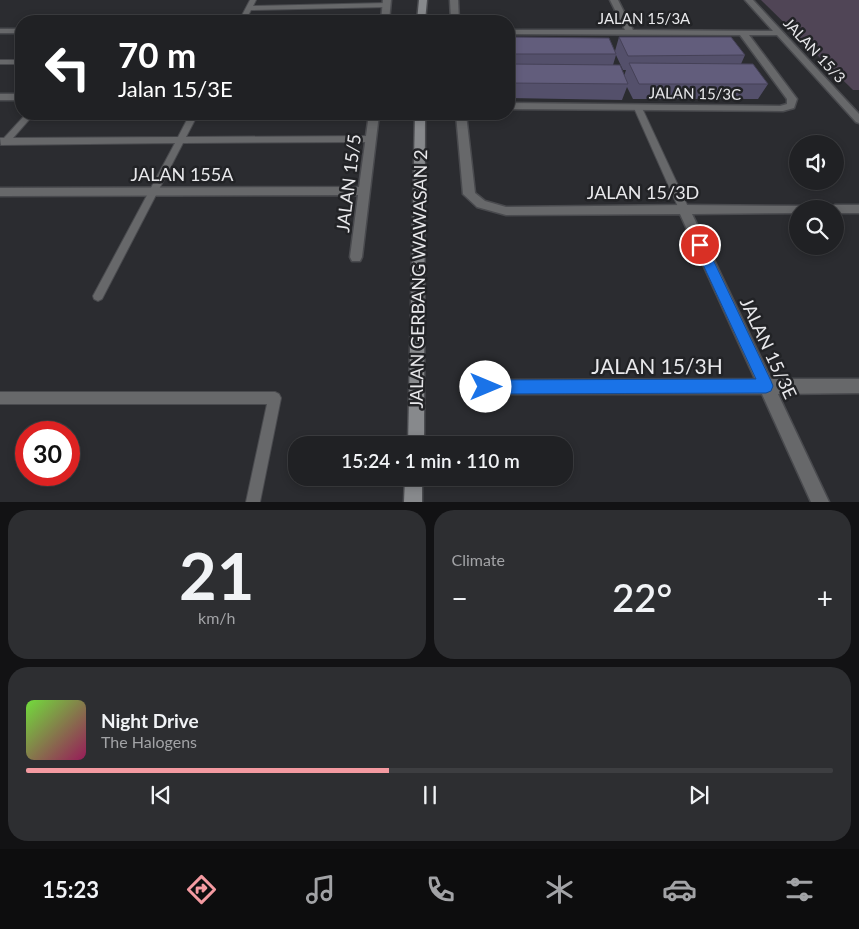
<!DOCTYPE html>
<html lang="en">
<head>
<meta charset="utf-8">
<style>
	body { margin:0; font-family:Lato,sans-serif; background:#2d2e31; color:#f1f3f6; height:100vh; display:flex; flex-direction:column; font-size:19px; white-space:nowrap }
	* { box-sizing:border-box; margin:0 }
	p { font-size:16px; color:#a2a3a6 }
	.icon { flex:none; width:28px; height:28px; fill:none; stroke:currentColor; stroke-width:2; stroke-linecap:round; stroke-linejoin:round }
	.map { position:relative; height:502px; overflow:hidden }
	.drawer { display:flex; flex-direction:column; gap:8px; padding:8px; background:#121214; flex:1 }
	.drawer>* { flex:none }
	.top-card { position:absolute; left:15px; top:15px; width:500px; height:105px; border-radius:20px; box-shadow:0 2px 8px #0003,0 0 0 1px #3d3e41; background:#202124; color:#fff; overflow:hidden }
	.fabs { position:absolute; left:789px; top:135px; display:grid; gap:10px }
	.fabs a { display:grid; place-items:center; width:55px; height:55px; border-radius:50%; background:#202124; box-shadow:0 2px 8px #0003,0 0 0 1px #3d3e41; font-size:25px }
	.speed { position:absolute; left:15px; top:421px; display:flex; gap:10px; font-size:25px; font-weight:700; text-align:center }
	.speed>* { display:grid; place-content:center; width:65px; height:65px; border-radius:50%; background:#202124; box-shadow:0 2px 8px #0003,0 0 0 1px #3d3e41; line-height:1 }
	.speed .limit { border:8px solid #d22; background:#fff; color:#111 }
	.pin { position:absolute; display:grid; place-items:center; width:42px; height:42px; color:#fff; margin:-21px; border:2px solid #fff; border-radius:50%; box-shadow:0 1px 5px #0007 }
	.me { position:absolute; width:55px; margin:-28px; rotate:90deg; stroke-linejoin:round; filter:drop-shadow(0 0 4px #0008) }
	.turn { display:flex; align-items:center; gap:18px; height:105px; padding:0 20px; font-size:22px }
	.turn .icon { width:65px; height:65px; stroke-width:2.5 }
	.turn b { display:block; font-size:35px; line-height:42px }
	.big { font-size:38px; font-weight:600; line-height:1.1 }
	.drawer .card { flex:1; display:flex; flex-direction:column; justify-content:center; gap:8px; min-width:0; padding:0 18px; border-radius:20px; background:#2d2e31 }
	.drawer .dial { align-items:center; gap:0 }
	.dial b { font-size:65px; line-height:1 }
	.song { display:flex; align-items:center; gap:15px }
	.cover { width:60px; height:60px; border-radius:8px; background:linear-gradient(135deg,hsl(100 70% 55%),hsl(330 70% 35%)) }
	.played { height:5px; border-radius:2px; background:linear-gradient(90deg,#f49aa1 45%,#3d3e41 45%) }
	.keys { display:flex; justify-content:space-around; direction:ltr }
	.heat { display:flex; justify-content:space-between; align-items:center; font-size:28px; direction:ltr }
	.drawer .tiles { flex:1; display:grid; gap:8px; grid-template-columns:1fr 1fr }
	.card:last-child { grid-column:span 2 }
	.trip { position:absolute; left:288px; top:436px; width:285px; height:50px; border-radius:20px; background:#202124; box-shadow:0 2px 8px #0003,0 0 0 1px #3d3e41; font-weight:600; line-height:50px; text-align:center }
	.tab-bar { display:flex; height:80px; justify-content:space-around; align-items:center; background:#0d0d0e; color:#a2a3a6 }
	.tab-bar .icon { width:35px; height:35px }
	.tab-bar .active { color:#f49aa1 }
	.tab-bar b { font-size:22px; color:#f1f3f6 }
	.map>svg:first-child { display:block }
	.green { fill:#504556 }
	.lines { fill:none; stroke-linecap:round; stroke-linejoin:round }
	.lane-casing { stroke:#494a4e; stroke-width:2 }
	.street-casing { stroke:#494a4e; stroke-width:3 }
	.secondary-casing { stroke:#494a4e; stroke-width:3 }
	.lane { fill:#67686a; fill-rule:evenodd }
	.street { fill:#67686a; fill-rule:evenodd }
	.secondary { fill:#87898c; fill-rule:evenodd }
	.wall { fill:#54506b; fill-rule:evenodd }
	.building { fill:#625d7c; stroke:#454157 }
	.route { fill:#1a73e8; stroke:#114b97 }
	.labels { text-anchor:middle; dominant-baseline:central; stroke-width:5; stroke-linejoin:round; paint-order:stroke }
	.far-street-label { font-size:15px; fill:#e8e8eb; stroke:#222326 }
	.street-label { font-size:18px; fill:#e8e8eb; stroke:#222326 }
	.near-street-label { font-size:21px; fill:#e8e8eb; stroke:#222326 }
</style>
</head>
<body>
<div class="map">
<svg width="859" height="502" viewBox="0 0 859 502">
	<rect width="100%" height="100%" fill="#2b2c30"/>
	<path class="green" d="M761,0H859V90H853Z"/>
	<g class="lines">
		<g class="lane-casing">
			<g id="lane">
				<path d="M250,0H256L253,6L387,3L390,5L387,7L251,10L245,21H239Z"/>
				<rect x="0" y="60" width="21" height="4"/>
				<path d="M635,106H641L642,108L689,209L687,211H681L679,209L634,108Z"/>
				<path d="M26,114H34L13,138L178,137L190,114H198L186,137L371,136L375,139L371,142L183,143L102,299L98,301L94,299L93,296L175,143L1,145L0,138H4Z"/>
				<path d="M0,392H275L279,394L281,398L260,502H246L267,404H0Z"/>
			</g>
		</g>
		<g class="street-casing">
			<g id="street">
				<path d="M383,0H391L389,21H381Z"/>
				<path d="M450,0H458L459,21H451Z"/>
				<path d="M610,0H618L633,30L773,31L745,0H753L859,114V123L856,122L777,35H749L797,99L794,108L783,111L509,109V103L780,106L787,104V99L740,35L509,34V30H625Z"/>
				<rect x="0" y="29" width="21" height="4"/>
				<rect x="0" y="94" width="21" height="6"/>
				<path d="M369,114H379L362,257L360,261H352L350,257L358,195L0,196V188L359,187Z"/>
				<path d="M456,114H466L475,193L485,201L506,207L684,205L802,206L804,209H798V213L692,214L771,379H859V393L778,394L829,502H811L762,394H485L480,392L477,387L480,382L485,380L755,379L680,214L506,215L477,207L463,194Z"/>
				<path d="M835,205H859V213H835V209H829Z"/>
			</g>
		</g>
		<g class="secondary-casing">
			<g id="secondary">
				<path d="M419,0H427L425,21H417Z"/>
				<path d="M415,114H425L424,445H408Z"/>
				<path d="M405,478H422V502H404Z"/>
			</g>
		</g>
		<use href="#lane" class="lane"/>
		<use href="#street" class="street"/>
		<use href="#secondary" class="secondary"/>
	</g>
	<path class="wall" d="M509,37L615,51L619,37L745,55L741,64L768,84L758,99H633L627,87L622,100L509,98ZM616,55L623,70H626L624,76L613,65Z"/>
	<g class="building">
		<path d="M509,37L609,38L616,54H509Z"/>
		<path d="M619,37H731L745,55L628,56Z"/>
		<path d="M629,63L753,64L768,84H639Z"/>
		<path d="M509,64L620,65L628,84L509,83Z"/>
	</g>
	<path class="route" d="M700,240L706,245L771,381L773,386L771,391L766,393L486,394L481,392L479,387L481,382L486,380L756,379L694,245Z"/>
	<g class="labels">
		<g class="far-street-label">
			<text x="644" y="18">JALAN 15/3A</text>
			<text transform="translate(815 50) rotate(47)">JALAN 15/3</text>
			<text transform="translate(695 93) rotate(1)">JALAN 15/3C</text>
		</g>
		<g class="street-label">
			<text x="182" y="174">JALAN 155A</text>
			<text transform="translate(348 183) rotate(-83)">JALAN 15/5</text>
			<text x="643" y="192">JALAN 15/3D</text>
			<text transform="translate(418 279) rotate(-89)">JALAN GERBANG WAWASAN 2</text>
			<text transform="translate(769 348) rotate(65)">JALAN 15/3E</text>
		</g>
		<g class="near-street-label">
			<text x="657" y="365">JALAN 15/3H</text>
		</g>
	</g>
</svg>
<div class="fabs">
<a><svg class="icon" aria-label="sound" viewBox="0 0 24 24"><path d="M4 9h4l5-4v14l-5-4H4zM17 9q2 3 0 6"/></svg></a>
<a><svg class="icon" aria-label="search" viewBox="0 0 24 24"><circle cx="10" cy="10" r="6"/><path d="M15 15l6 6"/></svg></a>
</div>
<div class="speed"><div class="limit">30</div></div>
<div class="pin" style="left:700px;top:245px;background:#d93025"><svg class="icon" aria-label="arrive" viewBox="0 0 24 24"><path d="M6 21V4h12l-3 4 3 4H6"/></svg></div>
<svg class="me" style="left:486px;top:387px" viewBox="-20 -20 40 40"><circle r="19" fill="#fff"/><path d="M0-13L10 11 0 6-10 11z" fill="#1a73e8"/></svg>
<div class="trip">15:24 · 1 min · 110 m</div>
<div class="top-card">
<div class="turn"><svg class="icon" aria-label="left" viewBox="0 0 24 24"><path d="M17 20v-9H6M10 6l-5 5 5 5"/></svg><div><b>70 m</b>Jalan 15/3E</div></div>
</div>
</div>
<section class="drawer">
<div class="tiles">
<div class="card dial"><b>21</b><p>km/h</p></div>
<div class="card"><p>Climate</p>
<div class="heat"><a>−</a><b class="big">22°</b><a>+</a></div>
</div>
<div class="card">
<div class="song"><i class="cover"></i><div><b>Night Drive</b><p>The Halogens</p></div></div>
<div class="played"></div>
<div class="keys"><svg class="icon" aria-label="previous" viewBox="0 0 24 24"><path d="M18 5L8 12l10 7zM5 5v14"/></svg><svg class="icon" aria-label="pause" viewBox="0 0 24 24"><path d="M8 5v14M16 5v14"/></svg><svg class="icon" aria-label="next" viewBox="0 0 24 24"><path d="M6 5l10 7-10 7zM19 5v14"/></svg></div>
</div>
</div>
</section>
<nav class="tab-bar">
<b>15:23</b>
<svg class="icon active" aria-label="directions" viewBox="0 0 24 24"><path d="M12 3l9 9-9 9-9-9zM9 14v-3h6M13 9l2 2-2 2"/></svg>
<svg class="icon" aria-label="music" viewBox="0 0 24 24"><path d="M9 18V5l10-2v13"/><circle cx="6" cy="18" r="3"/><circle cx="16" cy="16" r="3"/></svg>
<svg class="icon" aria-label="phone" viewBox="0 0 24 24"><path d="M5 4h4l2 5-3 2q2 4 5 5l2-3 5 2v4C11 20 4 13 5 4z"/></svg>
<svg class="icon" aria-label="climate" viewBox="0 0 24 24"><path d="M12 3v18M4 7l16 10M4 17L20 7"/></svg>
<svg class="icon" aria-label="car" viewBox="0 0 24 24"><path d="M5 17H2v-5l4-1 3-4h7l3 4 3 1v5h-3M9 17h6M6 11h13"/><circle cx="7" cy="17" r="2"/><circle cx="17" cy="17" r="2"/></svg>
<svg class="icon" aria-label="filters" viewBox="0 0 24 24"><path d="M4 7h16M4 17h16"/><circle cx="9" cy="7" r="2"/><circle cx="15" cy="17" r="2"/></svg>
</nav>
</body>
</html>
